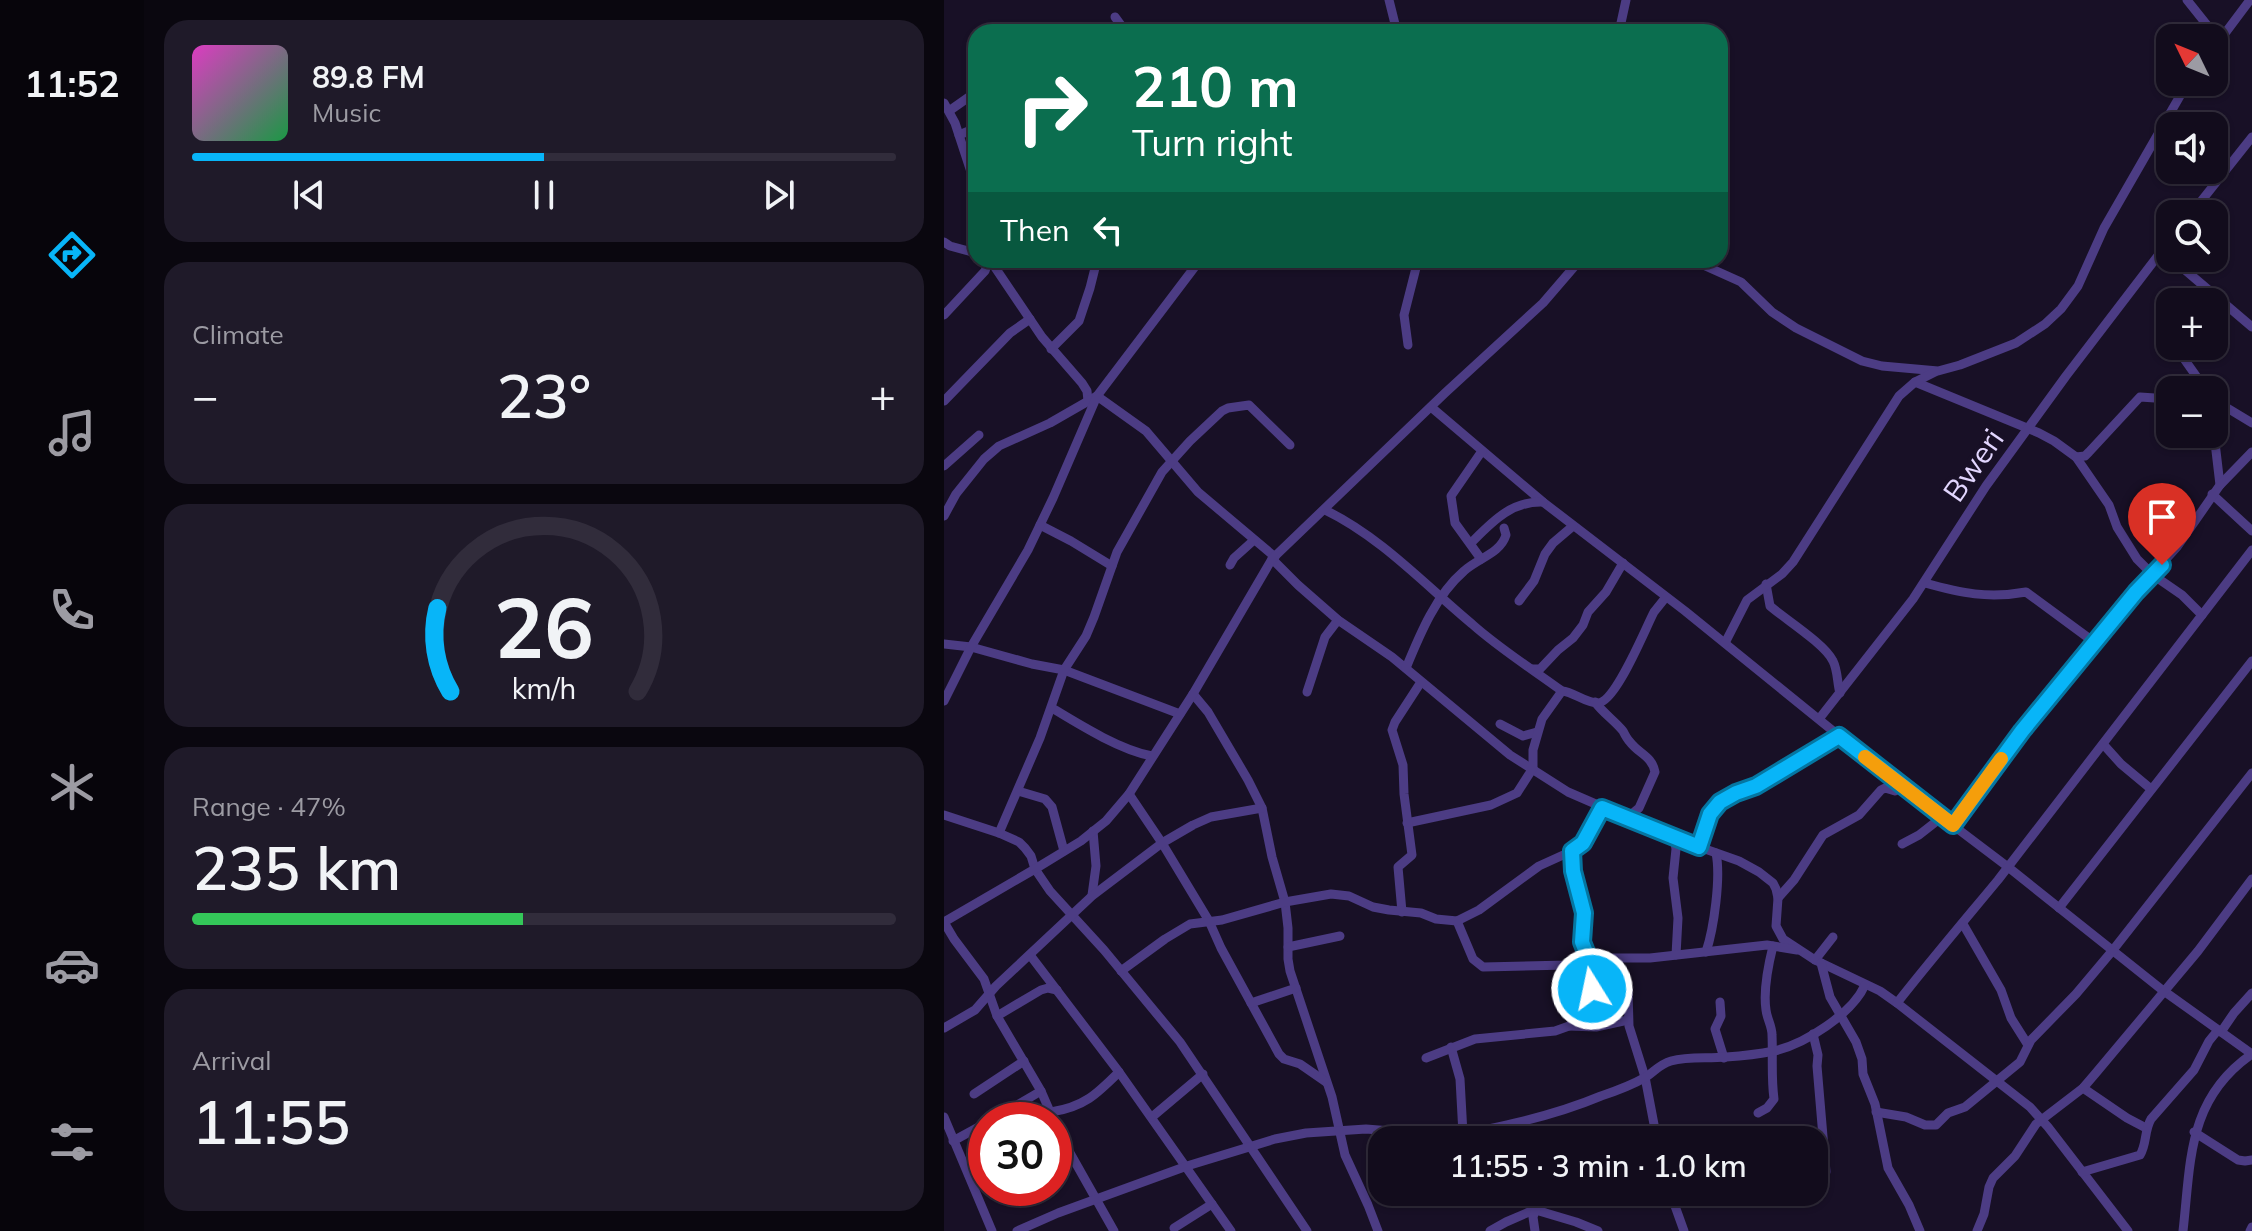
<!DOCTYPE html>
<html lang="en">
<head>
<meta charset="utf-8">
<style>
	body { margin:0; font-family:Mulish,sans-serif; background:#1f1a29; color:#f1f3f6; height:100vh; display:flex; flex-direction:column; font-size:30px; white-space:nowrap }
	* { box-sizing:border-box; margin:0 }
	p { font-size:26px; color:#9c9ba3 }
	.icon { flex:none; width:44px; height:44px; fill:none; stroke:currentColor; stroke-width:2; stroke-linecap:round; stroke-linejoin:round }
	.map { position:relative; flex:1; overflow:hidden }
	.details { display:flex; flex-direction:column; gap:20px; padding:20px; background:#0a070f; width:800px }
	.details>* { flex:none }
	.guide { position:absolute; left:24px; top:24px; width:760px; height:244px; border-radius:24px; box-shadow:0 2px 6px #0004,0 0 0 2px #312c3b; background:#0b6e4f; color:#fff; overflow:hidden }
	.needle { width:52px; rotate:313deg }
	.buttons { position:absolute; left:1212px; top:24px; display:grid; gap:16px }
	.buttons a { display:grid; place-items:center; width:72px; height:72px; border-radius:16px; background:#120c1c; box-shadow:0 2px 6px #0004,0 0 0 2px #312c3b; font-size:40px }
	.speed { position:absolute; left:24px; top:1102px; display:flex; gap:16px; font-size:40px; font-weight:700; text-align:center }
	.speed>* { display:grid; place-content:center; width:104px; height:104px; border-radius:50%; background:#120c1c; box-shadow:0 2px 6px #0004,0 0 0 2px #312c3b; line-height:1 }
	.speed .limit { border:12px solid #d22; background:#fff; color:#111 }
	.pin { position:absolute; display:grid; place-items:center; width:68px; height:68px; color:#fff; margin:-82px -34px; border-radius:50% 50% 50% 0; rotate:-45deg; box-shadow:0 0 8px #0007 }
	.pin .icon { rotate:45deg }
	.me { position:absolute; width:88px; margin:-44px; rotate:350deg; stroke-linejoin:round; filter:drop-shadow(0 0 6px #0008) }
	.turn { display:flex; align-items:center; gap:28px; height:168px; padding:0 32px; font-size:36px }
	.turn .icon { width:104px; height:104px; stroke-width:2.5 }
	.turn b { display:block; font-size:56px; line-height:68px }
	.then { display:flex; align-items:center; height:76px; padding:0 32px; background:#0003; gap:16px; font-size:30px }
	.big { font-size:60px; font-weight:600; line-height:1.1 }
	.details .tile { flex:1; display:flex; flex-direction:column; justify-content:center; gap:12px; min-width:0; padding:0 28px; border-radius:24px; background:#1f1a29 }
	.details .dial { align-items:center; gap:0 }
	.dial svg { height:208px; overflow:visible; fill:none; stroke:#312c3b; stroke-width:7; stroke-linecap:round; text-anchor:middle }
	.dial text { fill:#f1f3f6; stroke:none }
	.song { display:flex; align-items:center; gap:24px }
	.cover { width:96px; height:96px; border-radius:12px; background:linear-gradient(135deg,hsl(310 70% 55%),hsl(140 70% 35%)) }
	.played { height:8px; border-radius:4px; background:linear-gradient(90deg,#08b5f8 50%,#312c3b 50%) }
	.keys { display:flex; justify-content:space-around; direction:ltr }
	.heat { display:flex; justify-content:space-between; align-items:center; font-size:44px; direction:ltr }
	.charge { height:12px; border-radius:6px; background:linear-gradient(90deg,#34c759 47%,#312c3b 0) }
	.trip { position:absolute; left:424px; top:1126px; width:460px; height:80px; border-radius:24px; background:#120c1c; box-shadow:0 2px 6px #0004,0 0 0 2px #312c3b; font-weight:600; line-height:80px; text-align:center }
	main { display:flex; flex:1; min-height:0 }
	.menu { display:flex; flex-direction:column; width:144px; justify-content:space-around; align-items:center; background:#07050b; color:#9c9ba3 }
	.menu .icon { width:56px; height:56px }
	.menu .selected { color:#08b5f8 }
	.menu b { font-size:36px; color:#f1f3f6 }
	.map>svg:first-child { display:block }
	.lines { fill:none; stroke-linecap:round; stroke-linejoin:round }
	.minor { stroke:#4c3c84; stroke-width:9 }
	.route-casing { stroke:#0576a1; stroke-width:20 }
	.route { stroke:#08b5f8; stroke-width:14 }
	.slow { stroke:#f59e0b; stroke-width:14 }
	.labels { text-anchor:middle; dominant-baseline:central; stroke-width:8; stroke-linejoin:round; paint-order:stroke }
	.street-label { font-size:30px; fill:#e2d6fe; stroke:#181026 }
</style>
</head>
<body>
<main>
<nav class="menu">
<b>11:52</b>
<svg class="icon selected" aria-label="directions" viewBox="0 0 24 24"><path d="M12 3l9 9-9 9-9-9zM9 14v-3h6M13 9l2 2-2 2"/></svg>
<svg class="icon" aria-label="music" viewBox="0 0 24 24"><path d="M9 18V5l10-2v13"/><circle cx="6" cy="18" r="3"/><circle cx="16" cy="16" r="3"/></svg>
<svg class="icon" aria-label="phone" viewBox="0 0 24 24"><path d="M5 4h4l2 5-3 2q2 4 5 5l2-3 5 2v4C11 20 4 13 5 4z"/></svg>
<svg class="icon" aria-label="climate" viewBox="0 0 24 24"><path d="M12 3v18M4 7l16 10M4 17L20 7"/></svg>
<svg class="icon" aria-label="car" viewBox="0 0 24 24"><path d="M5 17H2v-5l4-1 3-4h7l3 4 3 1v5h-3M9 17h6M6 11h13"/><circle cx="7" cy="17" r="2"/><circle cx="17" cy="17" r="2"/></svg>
<svg class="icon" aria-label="filters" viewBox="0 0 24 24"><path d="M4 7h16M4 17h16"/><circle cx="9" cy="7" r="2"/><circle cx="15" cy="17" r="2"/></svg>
</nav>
<section class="details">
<div class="tile">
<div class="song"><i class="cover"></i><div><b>89.8 FM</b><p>Music</p></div></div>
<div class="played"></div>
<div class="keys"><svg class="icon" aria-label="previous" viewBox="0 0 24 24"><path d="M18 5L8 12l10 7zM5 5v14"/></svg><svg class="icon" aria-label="pause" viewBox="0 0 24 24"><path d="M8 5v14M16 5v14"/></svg><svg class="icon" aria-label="next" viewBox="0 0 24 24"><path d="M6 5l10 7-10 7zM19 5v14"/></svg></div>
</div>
<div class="tile"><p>Climate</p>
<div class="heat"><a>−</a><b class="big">23°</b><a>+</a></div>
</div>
<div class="tile dial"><svg viewBox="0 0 100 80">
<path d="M14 69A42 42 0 1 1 86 69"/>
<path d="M14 69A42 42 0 0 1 9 37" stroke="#08b5f8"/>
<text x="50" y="56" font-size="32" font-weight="700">26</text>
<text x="50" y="72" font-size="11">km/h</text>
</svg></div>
<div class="tile"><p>Range · 47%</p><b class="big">235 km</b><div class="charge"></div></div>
<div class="tile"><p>Arrival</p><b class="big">11:55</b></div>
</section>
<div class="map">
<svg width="1308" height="1231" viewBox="0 0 1308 1231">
	<rect width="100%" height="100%" fill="#181026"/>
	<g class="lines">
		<g class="minor">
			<path d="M445,0L453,32"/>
			<path d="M1243,0L1263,25L1264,38"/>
			<path d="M171,17L182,32"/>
			<path d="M675,32L682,0"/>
			<path d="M1270,48L1306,0"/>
			<path d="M0,103L11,123L32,187"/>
			<path d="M5,111L32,92"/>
			<path d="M15,135L32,128"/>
			<path d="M1247,214L1308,137"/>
			<path d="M0,242L6,246L32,253"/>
			<path d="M1227,258L1308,327"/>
			<path d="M46,260L98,337L138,383L143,391L144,401"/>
			<path d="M748,260L797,282L828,312L852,328L918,361L938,366L994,371L1016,365L1072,343L1101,324L1117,309L1134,286L1160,228L1244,82"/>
			<path d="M0,315L41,271L45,260"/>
			<path d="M464,345L460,315L474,260"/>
			<path d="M1231,346L1262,390"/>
			<path d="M107,349L135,321L146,288L153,260"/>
			<path d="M971,382L1095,433L1110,441L1132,457L1165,505L1173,527L1193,559L1209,575L1238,595L1258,615"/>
			<path d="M1270,400L1308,423"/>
			<path d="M0,401L66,333L86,319"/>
			<path d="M487,407L599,502L741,611L957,786L1064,867L1217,989L1308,1054"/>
			<path d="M1270,421V400"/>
			<path d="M1270,434L1276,485"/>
			<path d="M1132,457L1141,456L1145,452L1196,397L1226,399"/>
			<path d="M0,466L35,435"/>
			<path d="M1268,494L1308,531"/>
			<path d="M381,510C437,537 481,585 528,624C556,649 588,669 618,691C630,692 641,703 654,703C672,702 701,629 710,612C714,607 718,602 722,597"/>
			<path d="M0,516L12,494L40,459L55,446L106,423L153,396L202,431L254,492L331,557"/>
			<path d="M96,525L127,541L168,566"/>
			<path d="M527,543C548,522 567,501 599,502"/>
			<path d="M328,559L354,585L394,620L448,657L566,755L624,792L730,838L795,861L815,872L829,883L832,889L834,898L832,926L839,939L871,960L936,991L953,1003L1086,1107L1104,1127L1184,1231"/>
			<path d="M537,559L511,523L507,496L538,451"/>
			<path d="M286,565L290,558L310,540"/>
			<path d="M981,583C1017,593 1044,599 1082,592L1150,642"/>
			<path d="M822,584L826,606C841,619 881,644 889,661C894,671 893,683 896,693"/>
			<path d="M575,601L590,581L601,554L609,543L629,526"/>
			<path d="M781,643L803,600L838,574L849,562L955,396L971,382L991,372"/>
			<path d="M0,644L27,647L88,664L120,670L236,714"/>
			<path d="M462,668C476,634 492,595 520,571C534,558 556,554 562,535L560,528"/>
			<path d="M588,669H596L614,650L629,638L639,625L644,612L662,592L679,563"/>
			<path d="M363,692L381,637L394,620"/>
			<path d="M249,694L264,712L304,780L318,808L328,857L341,902L344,928V959L346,971L388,1097L401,1155L424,1205L434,1231"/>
			<path d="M0,701L27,647L84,550L109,498L153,396L256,260"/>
			<path d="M651,702C659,713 671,721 679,731C681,735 683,739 686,742C695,754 708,756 711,772L695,808L683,818"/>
			<path d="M108,708C136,725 176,750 208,756"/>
			<path d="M875,719L969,599L1042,486L1122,376L1226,240"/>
			<path d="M556,724L579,736L593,732"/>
			<path d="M1159,744L1177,764L1207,789"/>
			<path d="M74,791L101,799L108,807L120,851"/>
			<path d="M185,794L218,843L265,921L277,948L335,1054L340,1059L356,1064L382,1082"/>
			<path d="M0,815L55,833L75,842L81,848L87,856L91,869L106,891L160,950L236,1042L363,1231"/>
			<path d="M463,823L547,805L573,793L589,768V750L598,719L618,691"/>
			<path d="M1009,825L1078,731L1192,592L1233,547L1276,485L1308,452"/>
			<path d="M55,833L96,738L120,670L142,636L150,617L173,552L218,472L246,441L278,411L284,408L305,405L346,445"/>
			<path d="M730,838L732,849L729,878L734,918L732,955"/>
			<path d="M958,844L975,835L998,817"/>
			<path d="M755,847L766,814L776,802L792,793L812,786L895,736"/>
			<path d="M148,895L152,866L149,831"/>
			<path d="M834,898L850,880L879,835L915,815L937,790L941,788L951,791L957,786"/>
			<path d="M1115,908L1308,661"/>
			<path d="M458,912L454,867L468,855L460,794L459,765L448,730L451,722L477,682"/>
			<path d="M513,921L529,959L539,967L624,965L643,954"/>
			<path d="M0,922L91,869L137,841L162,821L185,794L249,694L328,559L501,393L599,303L636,260"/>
			<path d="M0,922L10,939L40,979L53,1016L97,1091L117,1137L170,1231"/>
			<path d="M1019,924L1057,990L1067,1018L1084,1045"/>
			<path d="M344,947L396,936"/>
			<path d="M762,952C770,928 777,877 772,853"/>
			<path d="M86,955L175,1072L287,1231"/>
			<path d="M653,958H706L823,945L853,950"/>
			<path d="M871,960L889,937"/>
			<path d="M877,963L886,997L912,1042L918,1059L919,1074L931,1104L944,1168L965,1205L976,1231"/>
			<path d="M177,971L221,939L246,924L278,920L341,902L387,894L405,896L429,907L445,910L477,913L492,919L513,921L535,910L595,866L628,851L639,843L658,808"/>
			<path d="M684,990L685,1026L701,1077L713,1140"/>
			<path d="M776,1002L777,1016L771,1029L780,1058"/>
			<path d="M307,1003L352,988"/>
			<path d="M953,1003C986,961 1020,921 1054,880L1308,550"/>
			<path d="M53,1016L97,990L104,988L113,990"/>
			<path d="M625,1026L652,1027L684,1020"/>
			<path d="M0,1028L31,1010L52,986L148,896L218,843L249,825L267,817L318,808"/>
			<path d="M1277,1032L1290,1013L1308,993"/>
			<path d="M869,1034L874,1055L873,1066L882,1172"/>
			<path d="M507,1047L516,1079L519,1134"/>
			<path d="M482,1058L531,1039L611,1031L625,1026L631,1021L643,1002L648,987L646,962L638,942L640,913L629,871L628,851"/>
			<path d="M1139,1088L1183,1118L1202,1128"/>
			<path d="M30,1094L80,1061"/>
			<path d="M107,1112C140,1107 153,1094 175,1072"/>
			<path d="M932,1112L962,1117L981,1125H992L1004,1113L1021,1107L1076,1062L1087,1040L1132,994L1169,950L1308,773"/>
			<path d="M814,1113L823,1108L830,1099C827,1077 829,1057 828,1035C828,1026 823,1019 822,1010C819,990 824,966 829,946"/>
			<path d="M0,1117L48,1231"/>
			<path d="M208,1117L259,1074"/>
			<path d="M48,1120L97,1091"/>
			<path d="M1250,1132L1294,1160L1301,1161L1308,1160"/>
			<path d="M9,1141L42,1123"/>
			<path d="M1138,1172L1196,1155C1203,1144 1200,1131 1207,1119L1250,1070L1265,1041L1274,1030"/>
			<path d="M30,1187L42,1181"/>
			<path d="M575,1192L595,1211L632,1222L654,1231"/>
			<path d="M726,1192L740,1231"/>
			<path d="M589,1206L632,1198L655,1197L674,1192"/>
			<path d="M230,1228L268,1204"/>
			<path d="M73,1231L114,1213L243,1166L331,1139L362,1133L422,1129L447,1131L489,1139L499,1138C552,1128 607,1117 657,1096C672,1091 688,1085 702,1077C711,1071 716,1064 727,1061C745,1056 764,1059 782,1057C797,1056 815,1054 830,1051C861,1044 908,1014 921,985"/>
			<path d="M546,1231L562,1222L592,1209"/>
			<path d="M591,1231L589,1217L592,1209"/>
			<path d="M1033,1231L1040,1214L1045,1187L1049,1178L1071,1156L1092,1124L1139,1088L1151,1074L1254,951L1308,879"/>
			<path d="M1239,1231C1247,1161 1243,1099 1308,1054"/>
			<path d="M1306,1231L1308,1227"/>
		</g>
	</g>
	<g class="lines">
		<g class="route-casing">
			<path id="route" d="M648,989L646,962L638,942L640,913L629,871L628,851L639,843L658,808L755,847L766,814L776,802L792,793L812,786L895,736L1009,825L1078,731L1192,592L1218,565"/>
		</g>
		<use href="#route" class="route"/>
		<path class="slow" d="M921,757L1009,825L1057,759"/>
	</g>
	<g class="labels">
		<g class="street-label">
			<text transform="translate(1029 465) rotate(-55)">Bweri</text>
		</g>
	</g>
</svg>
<div class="buttons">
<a><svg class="needle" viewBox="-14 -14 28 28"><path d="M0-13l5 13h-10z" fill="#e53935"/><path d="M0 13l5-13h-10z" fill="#9c9ba3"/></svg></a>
<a><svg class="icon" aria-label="sound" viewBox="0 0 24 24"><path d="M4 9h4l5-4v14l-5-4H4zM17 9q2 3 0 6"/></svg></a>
<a><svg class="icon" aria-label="search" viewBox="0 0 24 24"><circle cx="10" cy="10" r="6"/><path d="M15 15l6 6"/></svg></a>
<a>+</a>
<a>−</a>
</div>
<div class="speed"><div class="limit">30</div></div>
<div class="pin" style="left:1218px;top:565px;background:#d93025"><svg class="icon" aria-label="arrive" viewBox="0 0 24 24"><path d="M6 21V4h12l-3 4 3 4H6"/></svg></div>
<svg class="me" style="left:648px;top:989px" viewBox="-20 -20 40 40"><circle r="17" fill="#08b5f8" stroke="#fff" stroke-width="3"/><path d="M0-11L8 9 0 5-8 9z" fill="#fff"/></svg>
<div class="trip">11:55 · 3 min · 1.0 km</div>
<div class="guide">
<div class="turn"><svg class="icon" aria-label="right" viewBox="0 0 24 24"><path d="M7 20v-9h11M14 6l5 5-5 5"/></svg><div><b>210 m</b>Turn right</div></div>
<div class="then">Then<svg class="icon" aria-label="left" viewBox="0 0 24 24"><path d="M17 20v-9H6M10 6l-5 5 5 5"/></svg></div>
</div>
</div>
</main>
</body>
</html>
